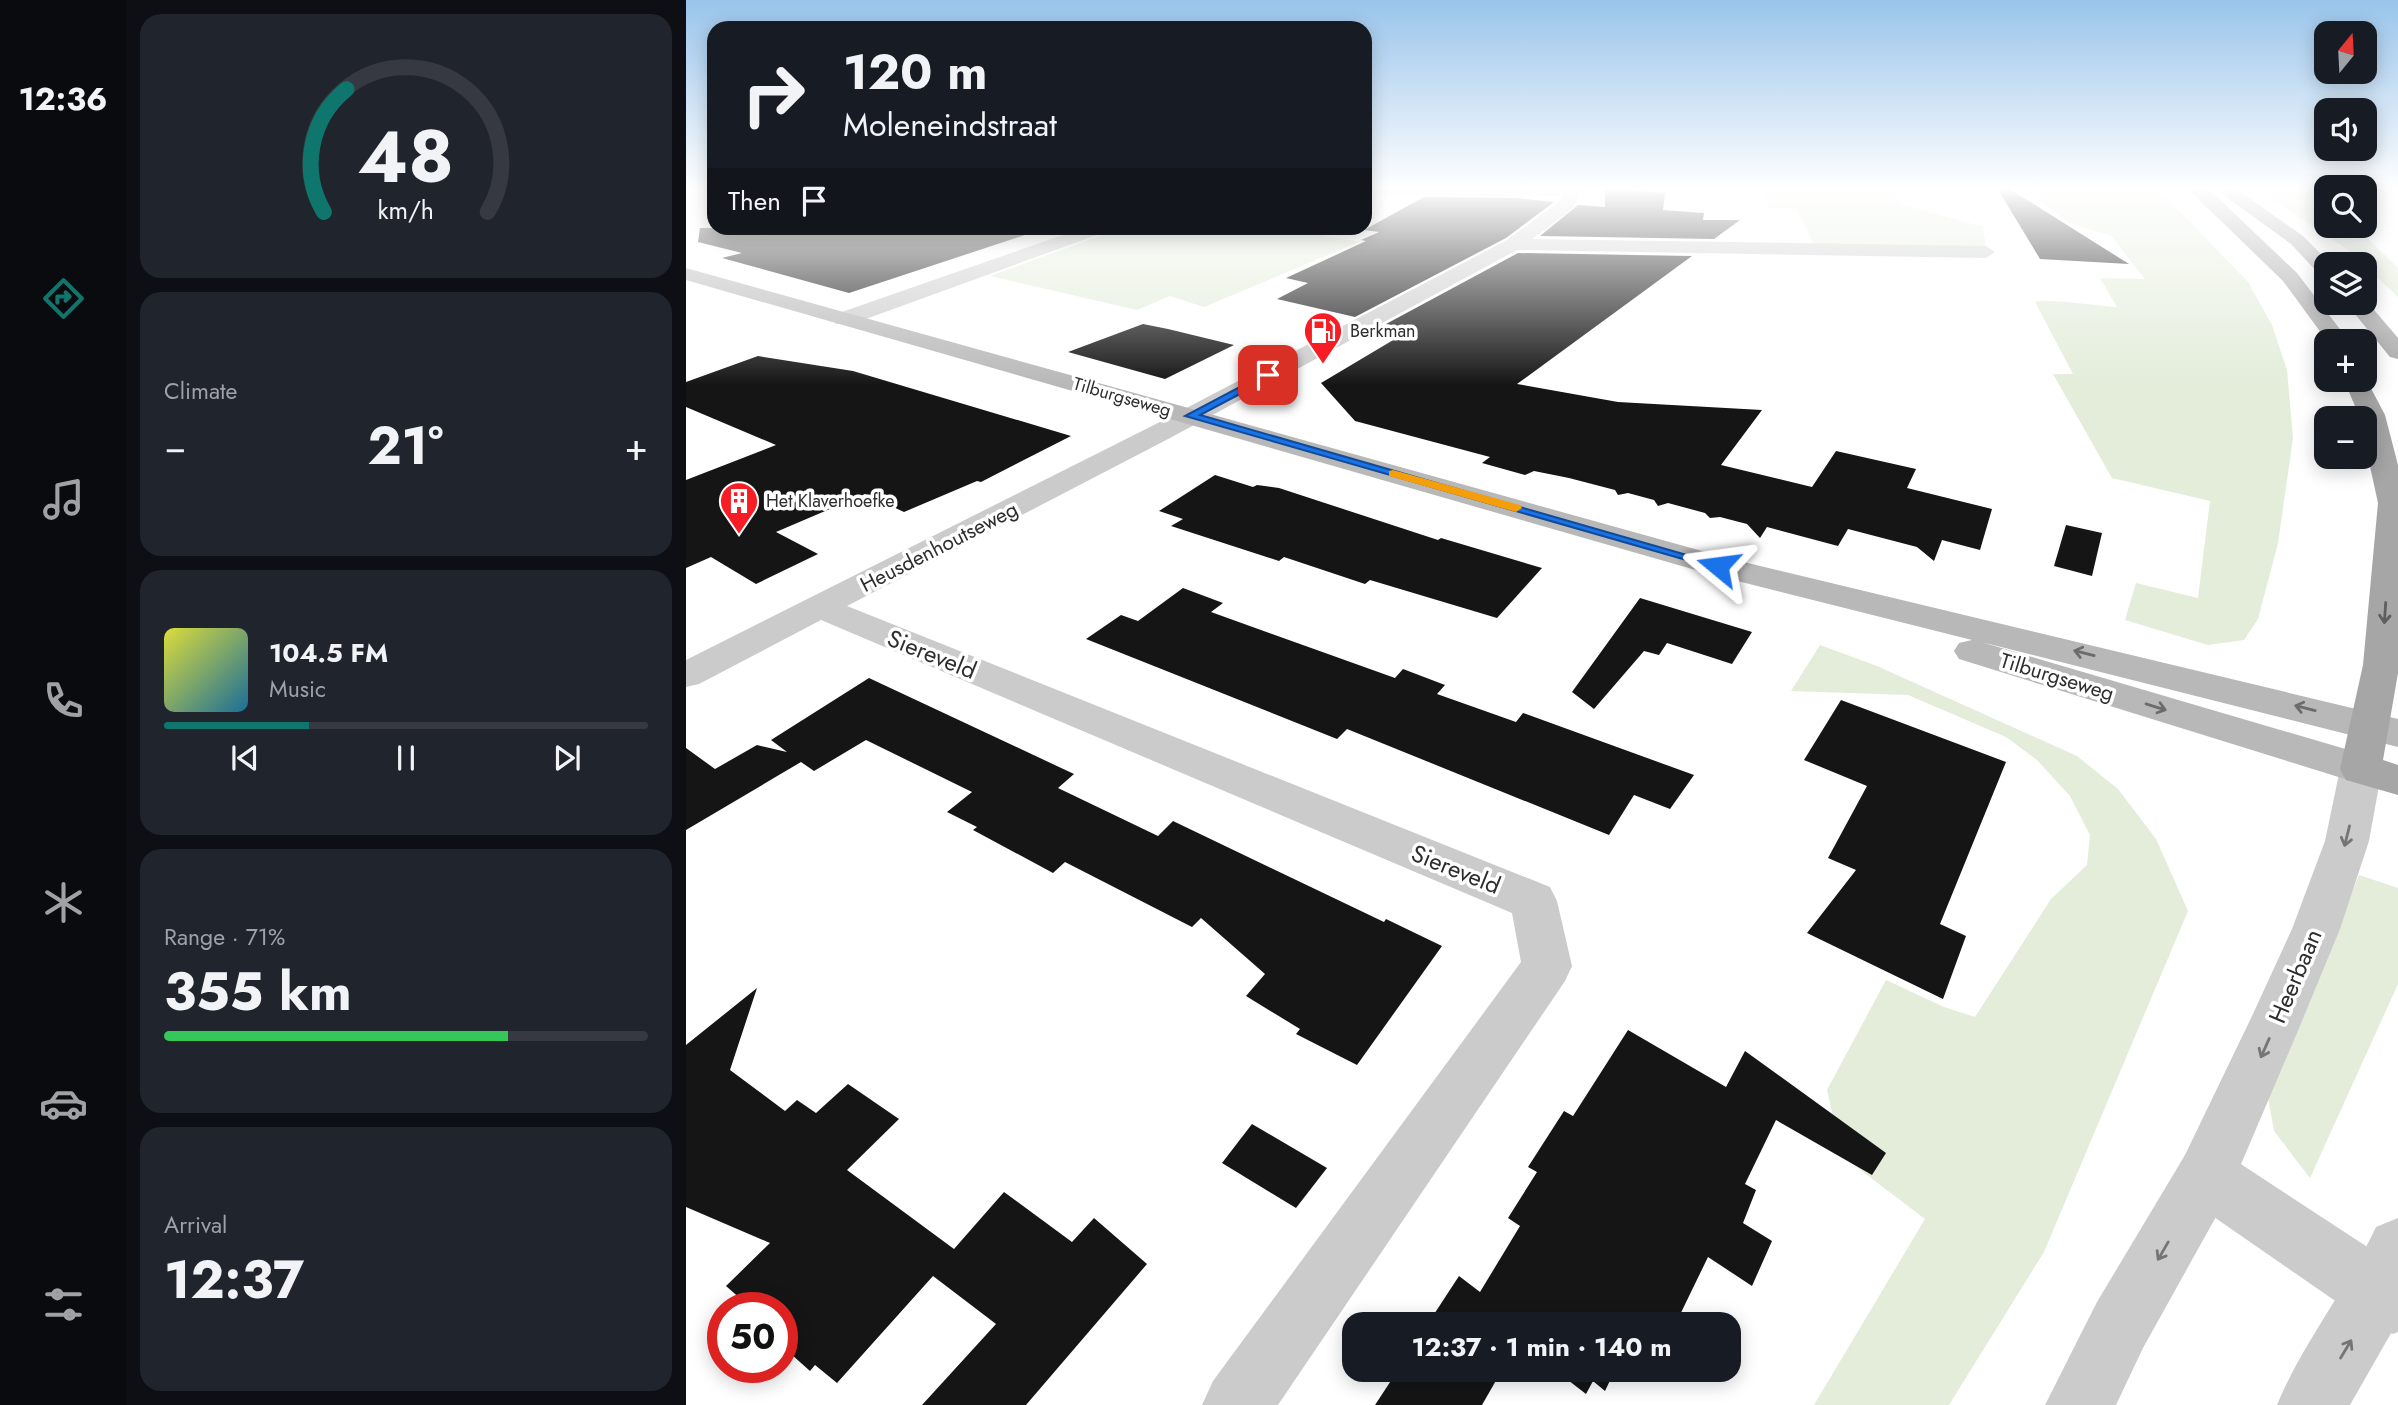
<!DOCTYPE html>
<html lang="en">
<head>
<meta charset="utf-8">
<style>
	body { margin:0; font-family:Jost,sans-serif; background:#20242c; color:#f1f3f6; height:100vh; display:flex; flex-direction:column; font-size:26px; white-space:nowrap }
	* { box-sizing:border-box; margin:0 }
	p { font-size:23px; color:#9ea1a6 }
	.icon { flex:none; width:38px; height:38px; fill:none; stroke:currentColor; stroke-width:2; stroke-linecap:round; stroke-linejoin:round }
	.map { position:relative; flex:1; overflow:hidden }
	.sheet { display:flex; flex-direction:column; gap:14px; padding:14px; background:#0d0f14; width:560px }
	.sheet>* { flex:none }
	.hud { position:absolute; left:21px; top:21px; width:665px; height:214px; border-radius:21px; box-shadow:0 4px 18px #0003; background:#171b24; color:#f1f3f6; overflow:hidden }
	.needle { width:46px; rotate:18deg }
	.tools { position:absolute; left:1628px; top:21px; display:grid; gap:14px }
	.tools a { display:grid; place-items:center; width:63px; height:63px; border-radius:14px; background:#171b24; box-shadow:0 4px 18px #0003; font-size:35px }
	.speed { position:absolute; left:21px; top:1292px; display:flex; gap:14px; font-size:35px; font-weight:700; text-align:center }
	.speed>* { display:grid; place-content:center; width:91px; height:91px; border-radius:50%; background:#171b24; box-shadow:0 4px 18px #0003; line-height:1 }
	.speed .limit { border:10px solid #d22; background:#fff; color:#111 }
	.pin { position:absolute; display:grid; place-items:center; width:60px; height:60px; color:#fff; margin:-30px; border-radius:14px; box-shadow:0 4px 10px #0006 }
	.me { position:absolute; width:77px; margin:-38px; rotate:286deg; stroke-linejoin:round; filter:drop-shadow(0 0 5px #0008) }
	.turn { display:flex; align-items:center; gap:24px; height:147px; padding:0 21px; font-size:32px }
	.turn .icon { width:91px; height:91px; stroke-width:2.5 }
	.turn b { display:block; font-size:49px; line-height:60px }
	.then { display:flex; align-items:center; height:66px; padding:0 21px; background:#0003; gap:14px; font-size:26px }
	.big { font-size:52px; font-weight:700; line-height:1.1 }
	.sheet .widget { flex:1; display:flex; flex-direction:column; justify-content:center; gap:10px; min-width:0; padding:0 24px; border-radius:21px; background:#20242c }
	.sheet .dial { align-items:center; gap:0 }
	.dial svg { height:182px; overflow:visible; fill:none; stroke:#363941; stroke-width:7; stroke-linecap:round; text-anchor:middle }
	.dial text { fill:#f1f3f6; stroke:none }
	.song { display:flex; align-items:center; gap:21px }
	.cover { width:84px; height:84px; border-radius:10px; background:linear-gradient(135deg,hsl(60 70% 55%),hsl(200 70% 35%)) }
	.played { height:7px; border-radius:4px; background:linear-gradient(90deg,#0f766e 30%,#363941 30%) }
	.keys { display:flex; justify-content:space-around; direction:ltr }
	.heat { display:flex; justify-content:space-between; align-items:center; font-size:38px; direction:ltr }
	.charge { height:10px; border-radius:5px; background:linear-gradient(90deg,#34c759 71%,#363941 0) }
	.trip { position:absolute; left:656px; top:1312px; width:399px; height:70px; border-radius:21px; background:#171b24; box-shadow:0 4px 18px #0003; font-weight:700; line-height:70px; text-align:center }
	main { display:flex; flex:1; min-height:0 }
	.menu { display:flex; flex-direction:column; width:126px; justify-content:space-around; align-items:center; background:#090b0e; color:#9ea1a6 }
	.menu .icon { width:49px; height:49px }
	.menu .selected { color:#0f766e }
	.menu b { font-size:32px; color:#f1f3f6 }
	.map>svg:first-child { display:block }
	.green { fill:#e3edda }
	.building { fill:#151515 }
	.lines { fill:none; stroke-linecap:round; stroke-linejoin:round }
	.minor { fill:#cbcbcb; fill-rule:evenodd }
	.tertiary { fill:#cbcbcb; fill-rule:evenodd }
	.secondary { fill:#b8b8b8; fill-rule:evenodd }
	.primary { fill:#a6a6a6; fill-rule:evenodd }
	.oneway { stroke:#5e5e5e }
	.oneway2 { stroke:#6c6c6c }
	.oneway3 { stroke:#757575 }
	.route { fill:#1a73e8; stroke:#114b97; stroke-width:2 }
	.slow { fill:#f59e0b }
	.labels { text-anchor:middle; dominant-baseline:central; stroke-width:7; stroke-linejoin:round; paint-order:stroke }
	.far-poi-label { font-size:18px; fill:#2e2e2e; stroke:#fff; text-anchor:start }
	.far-street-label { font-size:18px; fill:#2e2e2e; stroke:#fff }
	.street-label { font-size:21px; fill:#2e2e2e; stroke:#fff }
	.near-street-label { font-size:24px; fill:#2e2e2e; stroke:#fff }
</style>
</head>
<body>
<main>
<nav class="menu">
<b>12:36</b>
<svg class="icon selected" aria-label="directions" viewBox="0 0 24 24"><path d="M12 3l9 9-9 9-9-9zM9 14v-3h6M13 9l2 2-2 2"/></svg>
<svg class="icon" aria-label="music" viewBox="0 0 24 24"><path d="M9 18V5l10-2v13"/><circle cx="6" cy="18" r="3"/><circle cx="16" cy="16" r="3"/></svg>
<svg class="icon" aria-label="phone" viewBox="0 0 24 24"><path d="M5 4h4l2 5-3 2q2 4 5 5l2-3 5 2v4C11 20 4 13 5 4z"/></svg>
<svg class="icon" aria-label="climate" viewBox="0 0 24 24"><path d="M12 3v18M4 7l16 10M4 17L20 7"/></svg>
<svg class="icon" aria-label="car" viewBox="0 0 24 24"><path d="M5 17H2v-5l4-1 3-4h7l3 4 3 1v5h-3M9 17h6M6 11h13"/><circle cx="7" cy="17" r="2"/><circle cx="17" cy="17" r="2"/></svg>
<svg class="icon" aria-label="filters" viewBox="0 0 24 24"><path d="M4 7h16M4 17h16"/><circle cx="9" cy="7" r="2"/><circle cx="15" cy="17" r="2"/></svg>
</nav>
<section class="sheet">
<div class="widget dial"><svg viewBox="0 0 100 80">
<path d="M14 69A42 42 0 1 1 86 69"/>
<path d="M14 69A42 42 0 0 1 24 15" stroke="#0f766e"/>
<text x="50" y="56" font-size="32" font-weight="700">48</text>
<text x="50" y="72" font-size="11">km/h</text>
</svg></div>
<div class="widget"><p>Climate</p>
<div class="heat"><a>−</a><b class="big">21°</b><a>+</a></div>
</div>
<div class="widget">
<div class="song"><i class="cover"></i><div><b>104.5 FM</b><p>Music</p></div></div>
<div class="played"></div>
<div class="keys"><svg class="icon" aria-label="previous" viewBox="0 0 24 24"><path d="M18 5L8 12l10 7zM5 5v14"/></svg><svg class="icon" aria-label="pause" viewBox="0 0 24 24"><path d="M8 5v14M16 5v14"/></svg><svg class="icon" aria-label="next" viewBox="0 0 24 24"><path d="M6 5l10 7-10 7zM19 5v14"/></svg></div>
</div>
<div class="widget"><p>Range · 71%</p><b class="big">355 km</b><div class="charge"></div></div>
<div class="widget"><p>Arrival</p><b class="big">12:37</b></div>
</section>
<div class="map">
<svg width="1712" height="1405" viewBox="0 0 1712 1405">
	<rect width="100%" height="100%" fill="#fff"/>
	<g class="green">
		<path d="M1076,188H1202L1216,204L1297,227L1300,247H1129L1111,209L1083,208Z"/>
		<path d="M1330,188H1467L1487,204L1562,282L1586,325L1601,370L1607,438L1592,543L1572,619L1558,640L1522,645L1439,620L1450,583L1512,598L1524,501L1426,478L1367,374H1387L1349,302C1361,298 1413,306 1431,307L1414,278L1459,279L1425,236L1384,223L1337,189Z"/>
		<path d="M1570,188H1614L1640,203V226H1669L1712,268V297L1662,250Z"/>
		<path d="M436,228H656L638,236L673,242L518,307L484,296L451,310L304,276Z"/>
		<path d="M1134,645L1191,666L1391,756L1432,789L1470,839L1502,911L1358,1252L1263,1405H1128L1239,1219L1156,1156L1141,1090L1200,980L1258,1007L1289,1017L1365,899L1401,865L1404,835L1384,796L1351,760L1320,737L1222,695L1105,691Z"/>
		<path d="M1673,875L1712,888V984L1624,1178L1588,1131L1581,1092Z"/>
	</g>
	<g class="building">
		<path d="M919,188L979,193L977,210L1018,213L1017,220H1054L1028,239L854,236L892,205L919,207Z"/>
		<path d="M1311,188H1322L1443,264L1354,259Z"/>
		<path d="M738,197L831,198L868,202L820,238L669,317L591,299L622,283L600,278L680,241L675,240L693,232L678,230Z"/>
		<path d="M14,228H341L342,234L163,293L36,258L56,253L12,242Z"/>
		<path d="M832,253L1006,256L831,384L932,402L1076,410L1035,465L1126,487L1150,451L1230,469L1221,488L1306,509L1294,550L1256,540L1248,561L1231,547L1162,529L1152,546L1081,527L1074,538L1061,524L1034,517L1024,518L1019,513L982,503L972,506L968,500L942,493L932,495L929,490L883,478L848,471L839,475L796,463L804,457L669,421L635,383L724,330L700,324Z"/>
		<path d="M457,324L482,329L548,345L479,379L382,352Z"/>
		<path d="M72,356L167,371L385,436L295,482L291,481L218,512L179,494L90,532L132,554L70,584L25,557L0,568V480L90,445L0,407V382Z"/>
		<path d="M529,475L567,487L571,485L593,488L752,540L755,538L856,568L811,618L684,580L679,584L598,557L593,561L485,526L497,519L473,511Z"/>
		<path d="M1380,525L1416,533L1406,576L1368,566Z"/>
		<path d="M497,588L537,603L525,612L709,678L717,669L759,685L751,694L830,722L837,713L1008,775L984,809L948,795L923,835L661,729L651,739L400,639L435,615L452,621Z"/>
		<path d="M954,598L1066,632L1046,664L981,643L973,655L958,651L908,709L886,692Z"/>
		<path d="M183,678L388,774L372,788L472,836L487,821L698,922L700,919L756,946L671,1065L610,1034L614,1029L560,996L579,974L515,918L506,927L379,862L367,873L287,830L291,827L261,812L286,792L180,740L128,771L115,762L0,830V748L29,769L71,745L101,752L85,740Z"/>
		<path d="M1155,700L1320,762L1254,924L1280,936L1257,999L1121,933L1170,870L1142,858L1181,786L1118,760Z"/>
		<path d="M71,988L44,1070L99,1111L111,1100L130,1113L162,1084L213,1119L161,1170L268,1249L318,1192L386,1242L408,1218L461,1264L340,1405H236L310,1324L247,1276L151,1383L129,1365L124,1371L96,1346V1307H64L40,1286L84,1243L0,1207V1045Z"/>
		<path d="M942,1030L1040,1087L1059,1051L1200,1153L1186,1175L1090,1120L1059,1184L1070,1190L1057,1223L1086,1241L1066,1286L1022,1257L989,1325H741L773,1276L794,1292L834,1226L822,1218L851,1172L842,1167L878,1111L887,1116Z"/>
		<path d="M566,1124L641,1168L610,1208L536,1163Z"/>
		<path d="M712,1370H816L796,1405H689Z"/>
		<path d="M869,1370H929L919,1391L907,1381L900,1394Z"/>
	</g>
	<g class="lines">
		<g class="minor">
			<path d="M679,188H897L887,208L846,239L1300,246L1309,252L1300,258L831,250L484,438L161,606L864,887L871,901L886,966L879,981L592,1405H516L527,1381L835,962L826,913L135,620L13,684L0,687V660L466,426L821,240L874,201L877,196L679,194Z"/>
			<path d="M397,228H422L419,232L166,324H150L147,319L150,314Z"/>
			<path d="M1520,1146L1541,1155L1712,1267V1332L1707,1334L1684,1325L1499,1197L1490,1176L1499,1155Z"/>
		</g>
		<g class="tertiary">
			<path d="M1675,754L1690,758L1696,769L1683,841L1654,929L1611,1033L1541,1197L1457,1348L1430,1405H1359L1411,1302L1499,1155L1566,1016L1606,929L1639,841L1654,769L1660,758Z"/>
			<path d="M1712,1218V1321L1664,1405H1591C1617,1342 1661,1289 1690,1227Z"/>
		</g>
		<path class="secondary" d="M0,268L1041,558L1712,719V747L1295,642L1690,758L1696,769L1690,780L1675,784L1273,659L1268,651L1273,643L1286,640L1020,573L0,280Z"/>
		<g class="primary">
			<path d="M1501,188H1520L1529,195L1611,273L1663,341H1641L1597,281Z"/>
			<path d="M1536,188H1549L1617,236L1645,264H1640V276L1633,274L1605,244L1536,194Z"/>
			<path d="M1678,298L1712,338V359L1704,357L1660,303H1678Z"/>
			<path d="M1678,375L1699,415L1712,465V673L1697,760L1712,765V795L1660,780L1654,769L1677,665L1692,503L1678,439V418H1674L1658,380H1678Z"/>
		</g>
	</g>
	<defs><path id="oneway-shaft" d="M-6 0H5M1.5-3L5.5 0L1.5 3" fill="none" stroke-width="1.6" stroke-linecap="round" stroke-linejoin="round" transform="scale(1.75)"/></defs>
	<use class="oneway" href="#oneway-shaft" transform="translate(1699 613) rotate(94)"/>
	<g class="oneway2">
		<use href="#oneway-shaft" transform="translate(1398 653) rotate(-166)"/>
		<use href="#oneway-shaft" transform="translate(1470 707) rotate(17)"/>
		<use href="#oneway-shaft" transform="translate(1619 708) rotate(-166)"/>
	</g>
	<g class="oneway3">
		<use href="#oneway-shaft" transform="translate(1661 836) rotate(104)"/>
		<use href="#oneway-shaft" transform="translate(1579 1048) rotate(114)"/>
		<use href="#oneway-shaft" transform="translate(1477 1251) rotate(120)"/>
		<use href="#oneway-shaft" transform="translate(1660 1349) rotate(-59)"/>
	</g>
	<linearGradient id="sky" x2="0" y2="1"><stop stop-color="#99c4eb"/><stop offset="0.49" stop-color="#fff"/><stop offset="1" stop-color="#fff" stop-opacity="0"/></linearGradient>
	<rect width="1712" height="385" fill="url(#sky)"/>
	<path class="route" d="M582,372L586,377L514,415L1039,566L1028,568L499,416Z"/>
	<path class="slow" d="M707,470L834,505L836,508L830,512L703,476V471Z"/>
	<defs>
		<g id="fuel-pin" transform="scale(2.0125)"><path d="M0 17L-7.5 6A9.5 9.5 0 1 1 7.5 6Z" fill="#f61e24" stroke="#fff"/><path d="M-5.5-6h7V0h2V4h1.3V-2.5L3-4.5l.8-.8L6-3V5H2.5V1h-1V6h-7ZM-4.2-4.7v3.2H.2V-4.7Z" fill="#fff"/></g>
		<g id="building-pin" transform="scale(2.0125)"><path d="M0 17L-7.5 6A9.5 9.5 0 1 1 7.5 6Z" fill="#f61e24" stroke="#fff"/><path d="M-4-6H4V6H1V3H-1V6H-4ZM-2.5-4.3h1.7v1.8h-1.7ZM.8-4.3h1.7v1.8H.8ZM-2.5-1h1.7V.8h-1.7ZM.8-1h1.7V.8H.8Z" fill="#fff"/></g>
	</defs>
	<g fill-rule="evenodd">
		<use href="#fuel-pin" x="637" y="331"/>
		<use href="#building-pin" x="53" y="501"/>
	</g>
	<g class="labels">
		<g class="far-poi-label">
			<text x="664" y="331">Berkman</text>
			<text x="80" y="501">Het Klaverhoefke</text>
		</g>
		<g class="far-street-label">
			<text transform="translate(436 397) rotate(16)">Tilburgseweg</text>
		</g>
		<g class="street-label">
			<text transform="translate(253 547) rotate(-27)">Heusdenhoutseweg</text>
			<text transform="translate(1371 677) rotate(17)">Tilburgseweg</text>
		</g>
		<g class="near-street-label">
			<text transform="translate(246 654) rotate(22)">Siereveld</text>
			<text transform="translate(770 869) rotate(22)">Siereveld</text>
			<text transform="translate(1609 976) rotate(-67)">Heerbaan</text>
		</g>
	</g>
</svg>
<div class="tools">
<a><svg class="needle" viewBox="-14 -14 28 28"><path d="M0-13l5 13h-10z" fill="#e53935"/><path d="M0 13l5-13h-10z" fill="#9ea1a6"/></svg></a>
<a><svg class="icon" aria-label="sound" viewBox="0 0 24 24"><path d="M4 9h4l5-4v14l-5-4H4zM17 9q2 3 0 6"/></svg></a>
<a><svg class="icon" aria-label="search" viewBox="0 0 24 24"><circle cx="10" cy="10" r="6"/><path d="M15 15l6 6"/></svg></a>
<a><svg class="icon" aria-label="layers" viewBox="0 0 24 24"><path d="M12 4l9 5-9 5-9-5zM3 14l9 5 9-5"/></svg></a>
<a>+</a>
<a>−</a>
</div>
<div class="speed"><div class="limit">50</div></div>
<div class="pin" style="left:582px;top:375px;background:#d93025"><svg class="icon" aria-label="arrive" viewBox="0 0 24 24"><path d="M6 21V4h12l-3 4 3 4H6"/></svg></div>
<svg class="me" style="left:1032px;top:566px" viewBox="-20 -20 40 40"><path d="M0-17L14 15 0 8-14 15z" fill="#1a73e8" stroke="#fff" stroke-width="4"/></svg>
<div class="trip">12:37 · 1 min · 140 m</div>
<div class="hud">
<div class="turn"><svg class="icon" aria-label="right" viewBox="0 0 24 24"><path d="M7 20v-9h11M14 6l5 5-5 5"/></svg><div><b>120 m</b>Moleneindstraat</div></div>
<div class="then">Then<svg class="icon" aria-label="arrive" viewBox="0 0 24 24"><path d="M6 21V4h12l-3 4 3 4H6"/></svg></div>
</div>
</div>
</main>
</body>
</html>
